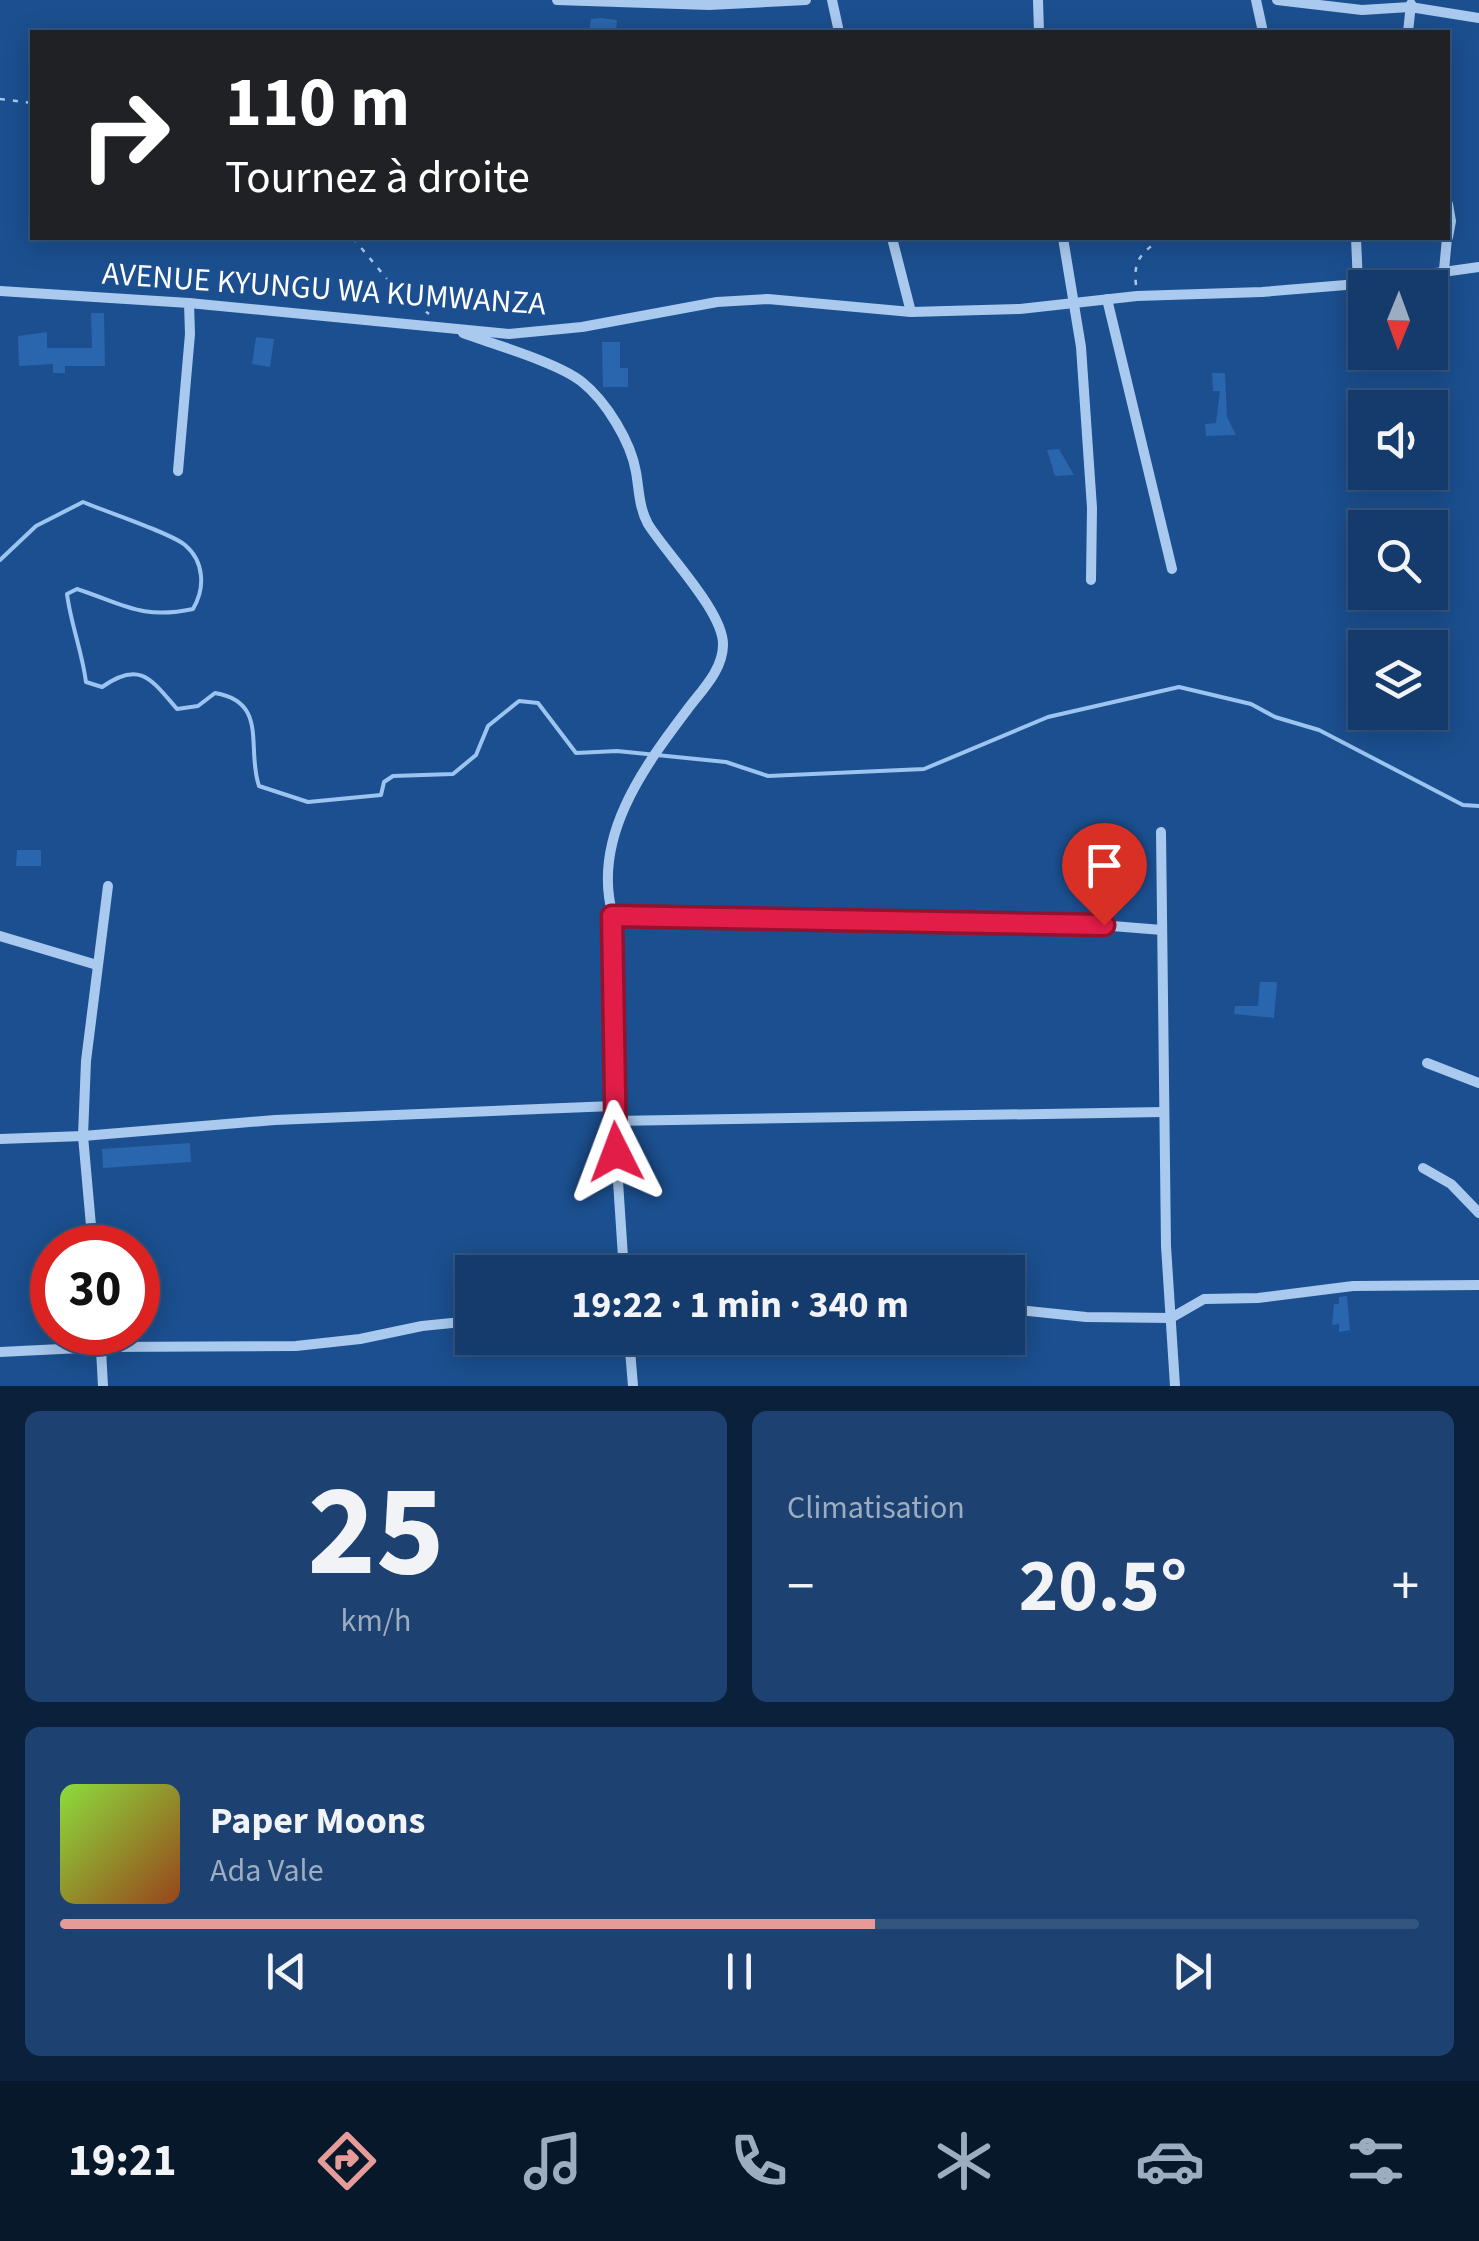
<!DOCTYPE html>
<html lang="fr">
<head>
<meta charset="utf-8">
<style>
	body { margin:0; font-family:"Source Sans 3",sans-serif; background:#1d4271; color:#f1f3f6; height:100vh; display:flex; flex-direction:column; font-size:38px; white-space:nowrap }
	* { box-sizing:border-box; margin:0 }
	p { font-size:32px; color:#9dadc1 }
	.icon { flex:none; width:55px; height:55px; fill:none; stroke:currentColor; stroke-width:2; stroke-linecap:round; stroke-linejoin:round }
	.map { position:relative; height:1386px; overflow:hidden }
	.sheet { display:flex; flex-direction:column; gap:25px; padding:25px; background:#0b203b; flex:1 }
	.sheet>* { flex:none }
	.hud { position:absolute; left:30px; top:30px; width:1420px; height:210px; border-radius:0px; box-shadow:0 5px 25px #0003,0 0 0 2px #33557e; background:#202124; color:#fff; overflow:hidden }
	.needle { width:65px; rotate:181deg }
	.tools { position:absolute; left:1348px; top:270px; display:grid; gap:20px }
	.tools a { display:grid; place-items:center; width:100px; height:100px; border-radius:0px; background:#143b6b; box-shadow:0 5px 25px #0003,0 0 0 2px #33557e; font-size:50px }
	.speed { position:absolute; left:30px; top:1225px; display:flex; gap:20px; font-size:50px; font-weight:700; text-align:center }
	.speed>* { display:grid; place-content:center; width:130px; height:130px; border-radius:50%; background:#143b6b; box-shadow:0 5px 25px #0003,0 0 0 2px #33557e; line-height:1 }
	.speed .limit { border:15px solid #d22; background:#fff; color:#111 }
	.pin { position:absolute; display:grid; place-items:center; width:85px; height:85px; color:#fff; margin:-102px -42px; border-radius:50% 50% 50% 0; rotate:-45deg; box-shadow:0 0 10px #0007 }
	.pin .icon { rotate:45deg }
	.me { position:absolute; width:110px; margin:-55px; rotate:357deg; stroke-linejoin:round; filter:drop-shadow(0 0 8px #0008) }
	.turn { display:flex; align-items:center; gap:35px; height:210px; padding:0 30px; font-size:45px }
	.turn .icon { width:130px; height:130px; stroke-width:2.5 }
	.turn b { display:block; font-size:70px; line-height:85px }
	.big { font-size:75px; font-weight:700; line-height:1.1 }
	.sheet .widget { flex:1; display:flex; flex-direction:column; justify-content:center; gap:15px; min-width:0; padding:0 35px; border-radius:15px; background:#1d4271 }
	.sheet .dial { align-items:center; gap:0 }
	.dial b { font-size:130px; line-height:1 }
	.song { display:flex; align-items:center; gap:30px }
	.cover { width:120px; height:120px; border-radius:15px; background:linear-gradient(135deg,hsl(90 70% 55%),hsl(20 70% 35%)) }
	.played { height:10px; border-radius:5px; background:linear-gradient(90deg,#e69b98 60%,#33557e 60%) }
	.keys { display:flex; justify-content:space-around; direction:ltr }
	.heat { display:flex; justify-content:space-between; align-items:center; font-size:55px; direction:ltr }
	.sheet .tiles { flex:1; display:grid; gap:25px; grid-template-columns:1fr 1fr }
	.widget:last-child { grid-column:span 2 }
	.trip { position:absolute; left:455px; top:1255px; width:570px; height:100px; border-radius:0px; background:#143b6b; box-shadow:0 5px 25px #0003,0 0 0 2px #33557e; font-weight:700; line-height:100px; text-align:center }
	.menu { display:flex; height:160px; justify-content:space-around; align-items:center; background:#08182b; color:#9dadc1 }
	.menu .icon { width:70px; height:70px }
	.menu .selected { color:#e69b98 }
	.menu b { font-size:45px; color:#f1f3f6 }
	.map>svg:first-child { display:block }
	.lines { fill:none; stroke-linecap:round; stroke-linejoin:round }
	.stream { stroke:#9cc4f0; stroke-width:4 }
	.building { fill:#2a66ad }
	.path { stroke:#a9c9ee; stroke-width:2.5; stroke-dasharray:5 8; stroke-linecap:butt }
	.street { stroke:#a9c9ee; stroke-width:10 }
	.route-casing { stroke:#92132f; stroke-width:25 }
	.route { stroke:#e11d48; stroke-width:18 }
	.labels { text-anchor:middle; dominant-baseline:central; stroke-width:10; stroke-linejoin:round; paint-order:stroke }
	.street-label { font-size:32px; fill:#fff; stroke:#1b4f8f }
</style>
</head>
<body>
<div class="map">
<svg width="1479" height="1386" viewBox="0 0 1479 1386">
	<rect width="100%" height="100%" fill="#1b4f8f"/>
	<g class="lines">
		<path class="stream" d="M0,560L36,526L83,502C104,511 171,533 185,545C205,562 205,589 193,609C142,620 123,604 77,589L67,594C71,625 82,651 86,682L102,687C140,660 151,679 177,709L198,706L215,693C269,702 246,748 259,786L308,802L381,795L384,782L393,776L453,774L476,755L488,726L519,701L538,703L576,753L617,751L726,762L768,776L924,769L1048,717L1179,687L1251,704L1275,717L1319,730L1463,805L1479,806"/>
	</g>
	<g class="building">
		<path d="M601,18L617,20L616,32H589L591,19Z"/>
		<path d="M91,313H104L105,366H65V373H53V364L19,366L18,336L47,332V348H92Z"/>
		<path d="M256,337L274,339L270,367L252,364Z"/>
		<path d="M602,342H620V368H628V387H603Z"/>
		<path d="M1212,373H1225L1227,417L1236,435L1206,436L1205,424L1216,423L1220,391H1213Z"/>
		<path d="M1059,449L1074,475L1055,476L1047,450Z"/>
		<path d="M17,850H41V866H16Z"/>
		<path d="M1260,982H1277L1274,1018L1234,1014L1235,1006H1258Z"/>
		<path d="M190,1143L191,1162L103,1168L102,1149Z"/>
		<path d="M1347,1296L1350,1330L1339,1332V1324L1332,1325L1334,1304H1339V1297Z"/>
	</g>
	<g class="lines">
		<g class="path">
			<path d="M0,99L32,103"/>
			<path d="M353,238L387,279L429,314"/>
			<path d="M1136,285C1133,258 1142,254 1161,238"/>
		</g>
		<g class="street">
			<path d="M557,0L709,5L806,0"/>
			<path d="M832,0L839,32"/>
			<path d="M1038,0L1039,32"/>
			<path d="M1256,0L1263,32"/>
			<path d="M1277,0L1362,10L1410,7L1479,18"/>
			<path d="M1408,32L1411,4"/>
			<path d="M1448,204L1451,221L1448,237"/>
			<path d="M892,238L911,312"/>
			<path d="M1063,238L1081,347L1092,508L1091,580"/>
			<path d="M1356,238L1358,284"/>
			<path d="M1444,270L1447,238"/>
			<path d="M0,291L189,303L509,334L582,327L717,302L768,299L911,312L1020,309L1137,296L1262,292L1358,284L1479,267"/>
			<path d="M1107,299L1172,569"/>
			<path d="M463,333C493,344 559,363 582,382C606,401 631,442 636,472C639,489 639,508 648,524C665,552 724,612 723,645C723,670 701,691 687,710C643,768 591,839 613,916V1106L624,1272"/>
			<path d="M178,471L190,334L189,303"/>
			<path d="M1161,832L1166,1246L1175,1386"/>
			<path d="M613,916L1075,923L1162,930"/>
			<path d="M0,936L97,965"/>
			<path d="M1427,1063L1479,1083"/>
			<path d="M613,1121L1163,1112"/>
			<path d="M0,1139L83,1136L275,1120L613,1106"/>
			<path d="M1423,1168L1451,1184L1479,1213"/>
			<path d="M93,1248L83,1136L86,1061L108,886"/>
			<path d="M1008,1309L1086,1317L1171,1318L1204,1299L1258,1298L1353,1286L1479,1285"/>
			<path d="M100,1332L103,1386"/>
			<path d="M629,1338L633,1386"/>
			<path d="M0,1352L101,1347L296,1346L360,1339L422,1326L472,1321"/>
		</g>
	</g>
	<g class="lines">
		<g class="route-casing">
			<path id="route" d="M616,1152L612,916L1104,925"/>
		</g>
		<use href="#route" class="route"/>
	</g>
	<g class="labels">
		<g class="street-label">
			<text transform="translate(324 289) rotate(4)">AVENUE KYUNGU WA KUMWANZA</text>
		</g>
	</g>
</svg>
<div class="tools">
<a><svg class="needle" viewBox="-14 -14 28 28"><path d="M0-13l5 13h-10z" fill="#e53935"/><path d="M0 13l5-13h-10z" fill="#9dadc1"/></svg></a>
<a><svg class="icon" aria-label="sound" viewBox="0 0 24 24"><path d="M4 9h4l5-4v14l-5-4H4zM17 9q2 3 0 6"/></svg></a>
<a><svg class="icon" aria-label="search" viewBox="0 0 24 24"><circle cx="10" cy="10" r="6"/><path d="M15 15l6 6"/></svg></a>
<a><svg class="icon" aria-label="layers" viewBox="0 0 24 24"><path d="M12 4l9 5-9 5-9-5zM3 14l9 5 9-5"/></svg></a>
</div>
<div class="speed"><div class="limit">30</div></div>
<div class="pin" style="left:1104px;top:925px;background:#d93025"><svg class="icon" aria-label="arrive" viewBox="0 0 24 24"><path d="M6 21V4h12l-3 4 3 4H6"/></svg></div>
<svg class="me" style="left:616px;top:1152px" viewBox="-20 -20 40 40"><path d="M0-17L14 15 0 8-14 15z" fill="#e11d48" stroke="#fff" stroke-width="4"/></svg>
<div class="trip">19:22 · 1 min · 340 m</div>
<div class="hud">
<div class="turn"><svg class="icon" aria-label="right" viewBox="0 0 24 24"><path d="M7 20v-9h11M14 6l5 5-5 5"/></svg><div><b>110 m</b>Tournez à droite</div></div>
</div>
</div>
<section class="sheet">
<div class="tiles">
<div class="widget dial"><b>25</b><p>km/h</p></div>
<div class="widget"><p>Climatisation</p>
<div class="heat"><a>−</a><b class="big">20.5°</b><a>+</a></div>
</div>
<div class="widget">
<div class="song"><i class="cover"></i><div><b>Paper Moons</b><p>Ada Vale</p></div></div>
<div class="played"></div>
<div class="keys"><svg class="icon" aria-label="previous" viewBox="0 0 24 24"><path d="M18 5L8 12l10 7zM5 5v14"/></svg><svg class="icon" aria-label="pause" viewBox="0 0 24 24"><path d="M8 5v14M16 5v14"/></svg><svg class="icon" aria-label="next" viewBox="0 0 24 24"><path d="M6 5l10 7-10 7zM19 5v14"/></svg></div>
</div>
</div>
</section>
<nav class="menu">
<b>19:21</b>
<svg class="icon selected" aria-label="directions" viewBox="0 0 24 24"><path d="M12 3l9 9-9 9-9-9zM9 14v-3h6M13 9l2 2-2 2"/></svg>
<svg class="icon" aria-label="music" viewBox="0 0 24 24"><path d="M9 18V5l10-2v13"/><circle cx="6" cy="18" r="3"/><circle cx="16" cy="16" r="3"/></svg>
<svg class="icon" aria-label="phone" viewBox="0 0 24 24"><path d="M5 4h4l2 5-3 2q2 4 5 5l2-3 5 2v4C11 20 4 13 5 4z"/></svg>
<svg class="icon" aria-label="climate" viewBox="0 0 24 24"><path d="M12 3v18M4 7l16 10M4 17L20 7"/></svg>
<svg class="icon" aria-label="car" viewBox="0 0 24 24"><path d="M5 17H2v-5l4-1 3-4h7l3 4 3 1v5h-3M9 17h6M6 11h13"/><circle cx="7" cy="17" r="2"/><circle cx="17" cy="17" r="2"/></svg>
<svg class="icon" aria-label="filters" viewBox="0 0 24 24"><path d="M4 7h16M4 17h16"/><circle cx="9" cy="7" r="2"/><circle cx="15" cy="17" r="2"/></svg>
</nav>
</body>
</html>
